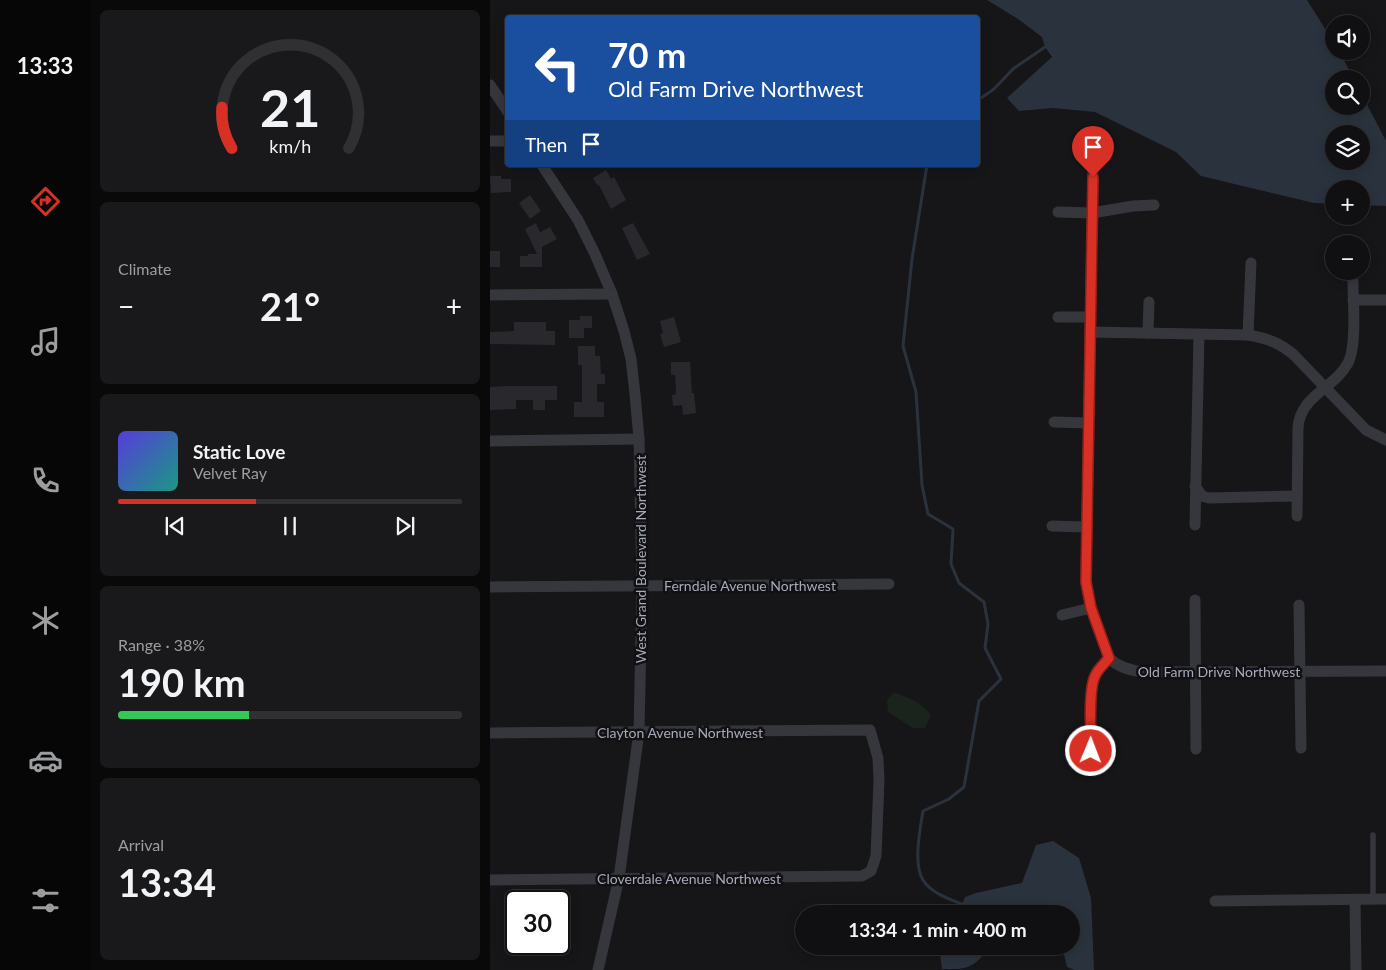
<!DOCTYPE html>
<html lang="en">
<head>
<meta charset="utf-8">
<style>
	body { margin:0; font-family:Lato,sans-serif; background:#19191b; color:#f1f3f6; height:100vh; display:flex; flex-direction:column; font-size:19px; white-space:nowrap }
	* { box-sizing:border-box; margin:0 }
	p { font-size:16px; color:#9c9d9f }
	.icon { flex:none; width:28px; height:28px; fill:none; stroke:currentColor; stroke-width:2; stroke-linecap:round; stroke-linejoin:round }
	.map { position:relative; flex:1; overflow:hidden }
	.details { display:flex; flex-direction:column; gap:10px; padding:10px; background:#09090a; width:400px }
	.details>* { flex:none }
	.top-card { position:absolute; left:15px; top:15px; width:475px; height:152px; border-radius:5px; box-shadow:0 2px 12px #0003,0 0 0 1px #303032; background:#1a4fa0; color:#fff; overflow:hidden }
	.tools { position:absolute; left:835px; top:15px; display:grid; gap:10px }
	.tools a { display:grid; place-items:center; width:45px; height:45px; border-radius:50%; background:#101012; box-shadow:0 2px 12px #0003,0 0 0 1px #303032; font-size:25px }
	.speed { position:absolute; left:15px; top:890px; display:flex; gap:10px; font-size:25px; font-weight:700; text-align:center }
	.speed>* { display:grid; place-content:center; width:65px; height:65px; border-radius:50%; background:#101012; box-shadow:0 2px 12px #0003,0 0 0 1px #303032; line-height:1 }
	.speed .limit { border:2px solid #111; border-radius:8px; background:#fff; color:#111 }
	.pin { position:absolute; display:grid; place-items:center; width:42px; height:42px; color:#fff; margin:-51px -21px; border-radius:50% 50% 50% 0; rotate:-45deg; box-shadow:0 0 5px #0007 }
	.pin .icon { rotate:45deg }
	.me { position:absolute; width:55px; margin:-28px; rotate:1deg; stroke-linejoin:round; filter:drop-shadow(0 0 4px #0008) }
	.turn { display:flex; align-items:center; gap:18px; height:105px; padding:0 20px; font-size:22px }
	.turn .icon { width:65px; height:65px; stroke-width:2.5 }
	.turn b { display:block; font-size:35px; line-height:42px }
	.then { display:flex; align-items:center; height:48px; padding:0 20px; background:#0003; gap:10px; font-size:19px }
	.big { font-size:38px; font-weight:700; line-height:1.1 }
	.details .card { flex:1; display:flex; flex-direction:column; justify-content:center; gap:8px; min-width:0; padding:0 18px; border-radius:8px; background:#19191b }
	.details .dial { align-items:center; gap:0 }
	.dial svg { height:130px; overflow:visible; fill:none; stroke:#303032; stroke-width:7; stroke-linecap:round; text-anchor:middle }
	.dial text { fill:#f1f3f6; stroke:none }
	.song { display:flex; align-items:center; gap:15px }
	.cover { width:60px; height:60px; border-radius:8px; background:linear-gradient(135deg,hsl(250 70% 55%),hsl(170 70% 35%)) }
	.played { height:5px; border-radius:2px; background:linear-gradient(90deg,#d93025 40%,#303032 40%) }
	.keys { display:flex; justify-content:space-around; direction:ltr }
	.heat { display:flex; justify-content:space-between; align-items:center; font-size:28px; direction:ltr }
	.charge { height:8px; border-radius:4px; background:linear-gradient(90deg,#34c759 38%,#303032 0) }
	.trip { position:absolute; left:305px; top:905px; width:285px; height:50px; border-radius:25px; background:#101012; box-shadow:0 2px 12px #0003,0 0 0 1px #303032; font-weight:700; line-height:50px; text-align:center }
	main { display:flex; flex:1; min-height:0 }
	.dock { display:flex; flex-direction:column; width:90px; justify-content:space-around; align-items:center; background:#060607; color:#9c9d9f }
	.dock .icon { width:35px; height:35px }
	.dock .active { color:#d93025 }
	.dock b { font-size:22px; color:#f1f3f6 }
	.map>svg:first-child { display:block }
	.green { fill:#1b231d }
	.water { fill:#2a333d; fill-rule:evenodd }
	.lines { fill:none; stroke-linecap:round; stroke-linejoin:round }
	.stream { stroke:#2a333d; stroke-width:3 }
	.building { fill:#29282c }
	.service { stroke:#36373d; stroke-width:5.5 }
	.minor { stroke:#36373d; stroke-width:11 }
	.route-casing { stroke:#8d1f18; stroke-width:12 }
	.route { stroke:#d93025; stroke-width:9 }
	.labels { text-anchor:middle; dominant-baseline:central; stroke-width:5; stroke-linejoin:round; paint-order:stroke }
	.street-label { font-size:14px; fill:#a6aab9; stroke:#111013 }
</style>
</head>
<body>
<main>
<nav class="dock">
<b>13:33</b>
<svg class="icon active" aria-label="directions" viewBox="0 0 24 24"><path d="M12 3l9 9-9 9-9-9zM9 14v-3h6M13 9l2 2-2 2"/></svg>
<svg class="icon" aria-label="music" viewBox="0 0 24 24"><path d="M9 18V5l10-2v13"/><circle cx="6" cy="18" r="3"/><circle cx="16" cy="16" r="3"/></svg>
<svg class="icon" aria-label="phone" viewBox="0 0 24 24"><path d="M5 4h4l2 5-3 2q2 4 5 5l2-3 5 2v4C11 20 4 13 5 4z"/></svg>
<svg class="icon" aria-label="climate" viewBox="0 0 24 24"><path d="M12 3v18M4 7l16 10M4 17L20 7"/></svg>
<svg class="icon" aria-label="car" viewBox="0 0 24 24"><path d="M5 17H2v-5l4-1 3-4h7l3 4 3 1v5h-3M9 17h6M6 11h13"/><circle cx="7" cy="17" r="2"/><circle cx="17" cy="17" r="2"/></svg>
<svg class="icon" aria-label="filters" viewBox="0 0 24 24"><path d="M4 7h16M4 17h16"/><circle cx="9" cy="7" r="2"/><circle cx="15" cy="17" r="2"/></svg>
</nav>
<section class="details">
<div class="card dial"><svg viewBox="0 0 100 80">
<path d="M14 69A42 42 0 1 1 86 69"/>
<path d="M14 69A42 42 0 0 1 8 44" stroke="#d93025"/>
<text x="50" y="56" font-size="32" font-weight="700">21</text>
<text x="50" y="72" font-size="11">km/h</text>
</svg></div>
<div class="card"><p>Climate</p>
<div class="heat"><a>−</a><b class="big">21°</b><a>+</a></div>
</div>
<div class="card">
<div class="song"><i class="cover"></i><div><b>Static Love</b><p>Velvet Ray</p></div></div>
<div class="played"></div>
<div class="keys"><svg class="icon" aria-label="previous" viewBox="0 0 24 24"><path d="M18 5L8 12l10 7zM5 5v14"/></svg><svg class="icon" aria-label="pause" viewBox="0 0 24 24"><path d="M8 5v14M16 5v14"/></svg><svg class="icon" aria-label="next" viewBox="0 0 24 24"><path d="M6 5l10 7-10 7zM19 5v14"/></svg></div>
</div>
<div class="card"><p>Range · 38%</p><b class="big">190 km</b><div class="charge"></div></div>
<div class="card"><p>Arrival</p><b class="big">13:34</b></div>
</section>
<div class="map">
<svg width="896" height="970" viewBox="0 0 896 970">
	<rect width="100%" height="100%" fill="#161518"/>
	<path class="green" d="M404,692C416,697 435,703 441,716L435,728H423L398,712L397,700Z"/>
	<g class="water">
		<path d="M497,0H817L844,43V51H849L864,79H844V106H871V93L896,141V206L871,205V189H844V204L824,203L711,176L686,152L605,112L563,108L529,111L517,98L562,57L555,47L552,37L528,19ZM844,134H871V161H844Z"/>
		<path d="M563,841L589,858L601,898L604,970H585L577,967L572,946H581V914H462L472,904L475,897L486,893L532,883L546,845Z"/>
		<path d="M449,946H501C484,967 479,970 452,969Z"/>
	</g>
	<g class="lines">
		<g class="stream">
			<path d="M488,98H491L504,89L523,69L555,47"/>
			<path d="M437,165L422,259L413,346L426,392L432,485L438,514L463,529L461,564L469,583L494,602L498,624L495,648L511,679L489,701L474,787L459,799L433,811C430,829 423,864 433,880C441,893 459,899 472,904"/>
		</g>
	</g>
	<g class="building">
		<path d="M116,170L121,179L124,177L136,200L121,209L109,185L108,186L103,178Z"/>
		<path d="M0,176H11V179H21V192L1,193Z"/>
		<path d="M40,195L51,211L40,219L29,203Z"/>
		<path d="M46,223L50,232L60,227L67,239L52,247V267H30V256H38V254H47L35,229Z"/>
		<path d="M143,223L160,254L147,260L132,228Z"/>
		<rect x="0" y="251" width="10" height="16"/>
		<path d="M90,316H102V328H94V338H79V320H90Z"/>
		<path d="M184,317L191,342L174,347L170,334L173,333L170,321Z"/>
		<path d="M24,322H56V331H65V345L0,344V332L24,331Z"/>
		<path d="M88,346H105V356H110L111,374H115V384H107V402H114V417H84V402H92V365H88Z"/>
		<path d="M181,362H200L202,393H204L206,413L193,415L192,405L183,406L182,395L186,394L185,375H181Z"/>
		<path d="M15,386H67V400H55V410H43V400H26V409L0,410V387Z"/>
	</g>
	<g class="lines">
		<path class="service" d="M883,835V899"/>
		<g class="minor">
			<path d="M0,85L18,112"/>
			<path d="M0,141H18"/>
			<path d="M603,159L596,582L601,608L619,658C629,668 642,671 655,672L896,671"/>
			<path d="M52,165L88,220L105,254L122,294L134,331L141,359L145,394L149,439L152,586L149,732L129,878L108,970"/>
			<path d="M568,212L602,213L643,206L664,205"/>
			<path d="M0,295L122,294"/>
			<path d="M863,300H896"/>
			<path d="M568,317H600"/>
			<path d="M600,332L758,335C777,338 790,343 804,355L876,430L896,440"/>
			<path d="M658,333L659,302"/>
			<path d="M758,335L761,263"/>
			<path d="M564,422L598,423"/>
			<path d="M0,441L149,439"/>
			<path d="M705,486L712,496L719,498L807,496"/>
			<path d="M807,516L808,428C810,395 844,389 858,363C867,346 863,302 863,282"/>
			<path d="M705,525L709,334"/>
			<path d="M562,526L596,527"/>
			<path d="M0,587L399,584"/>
			<path d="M705,600L706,749"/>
			<path d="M809,605L811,748"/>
			<path d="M572,615L601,608"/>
			<path d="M0,733L380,730L388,758L389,780L386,856L381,871L372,876L0,880"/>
			<path d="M601,751C601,734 598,691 605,676C608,669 614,664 619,658"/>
			<path d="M865,899L866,970"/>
			<path d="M725,901L896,899"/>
		</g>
	</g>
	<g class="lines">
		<g class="route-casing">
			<path id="route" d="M601,751C601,734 598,690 605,676C608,669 614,664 619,658L601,608L596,582L603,177"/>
		</g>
		<use href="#route" class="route"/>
	</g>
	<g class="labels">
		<g class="street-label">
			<text transform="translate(150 559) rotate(-90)">West Grand Boulevard Northwest</text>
			<text x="260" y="585">Ferndale Avenue Northwest</text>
			<text x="729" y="671">Old Farm Drive Northwest</text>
			<text x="190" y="732">Clayton Avenue Northwest</text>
			<text x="199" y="878">Cloverdale Avenue Northwest</text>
		</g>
	</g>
</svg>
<div class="tools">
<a><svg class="icon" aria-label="sound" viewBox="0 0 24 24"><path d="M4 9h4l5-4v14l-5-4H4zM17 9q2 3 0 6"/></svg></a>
<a><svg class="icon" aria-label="search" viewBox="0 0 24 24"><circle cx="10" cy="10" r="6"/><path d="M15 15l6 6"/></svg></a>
<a><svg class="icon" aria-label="layers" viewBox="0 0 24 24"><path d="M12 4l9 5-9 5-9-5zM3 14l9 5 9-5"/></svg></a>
<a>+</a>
<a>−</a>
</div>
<div class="speed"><div class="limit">30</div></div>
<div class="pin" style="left:603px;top:177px;background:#d93025"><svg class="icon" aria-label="arrive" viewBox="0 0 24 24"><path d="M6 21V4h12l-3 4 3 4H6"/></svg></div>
<svg class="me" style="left:601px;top:751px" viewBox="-20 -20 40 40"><circle r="17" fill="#d93025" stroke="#fff" stroke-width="3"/><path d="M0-11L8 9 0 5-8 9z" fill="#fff"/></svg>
<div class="trip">13:34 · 1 min · 400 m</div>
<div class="top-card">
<div class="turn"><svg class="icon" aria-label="left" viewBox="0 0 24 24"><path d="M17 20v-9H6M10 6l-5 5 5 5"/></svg><div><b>70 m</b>Old Farm Drive Northwest</div></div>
<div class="then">Then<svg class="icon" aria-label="arrive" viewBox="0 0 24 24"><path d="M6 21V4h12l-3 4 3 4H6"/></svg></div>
</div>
</div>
</main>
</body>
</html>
